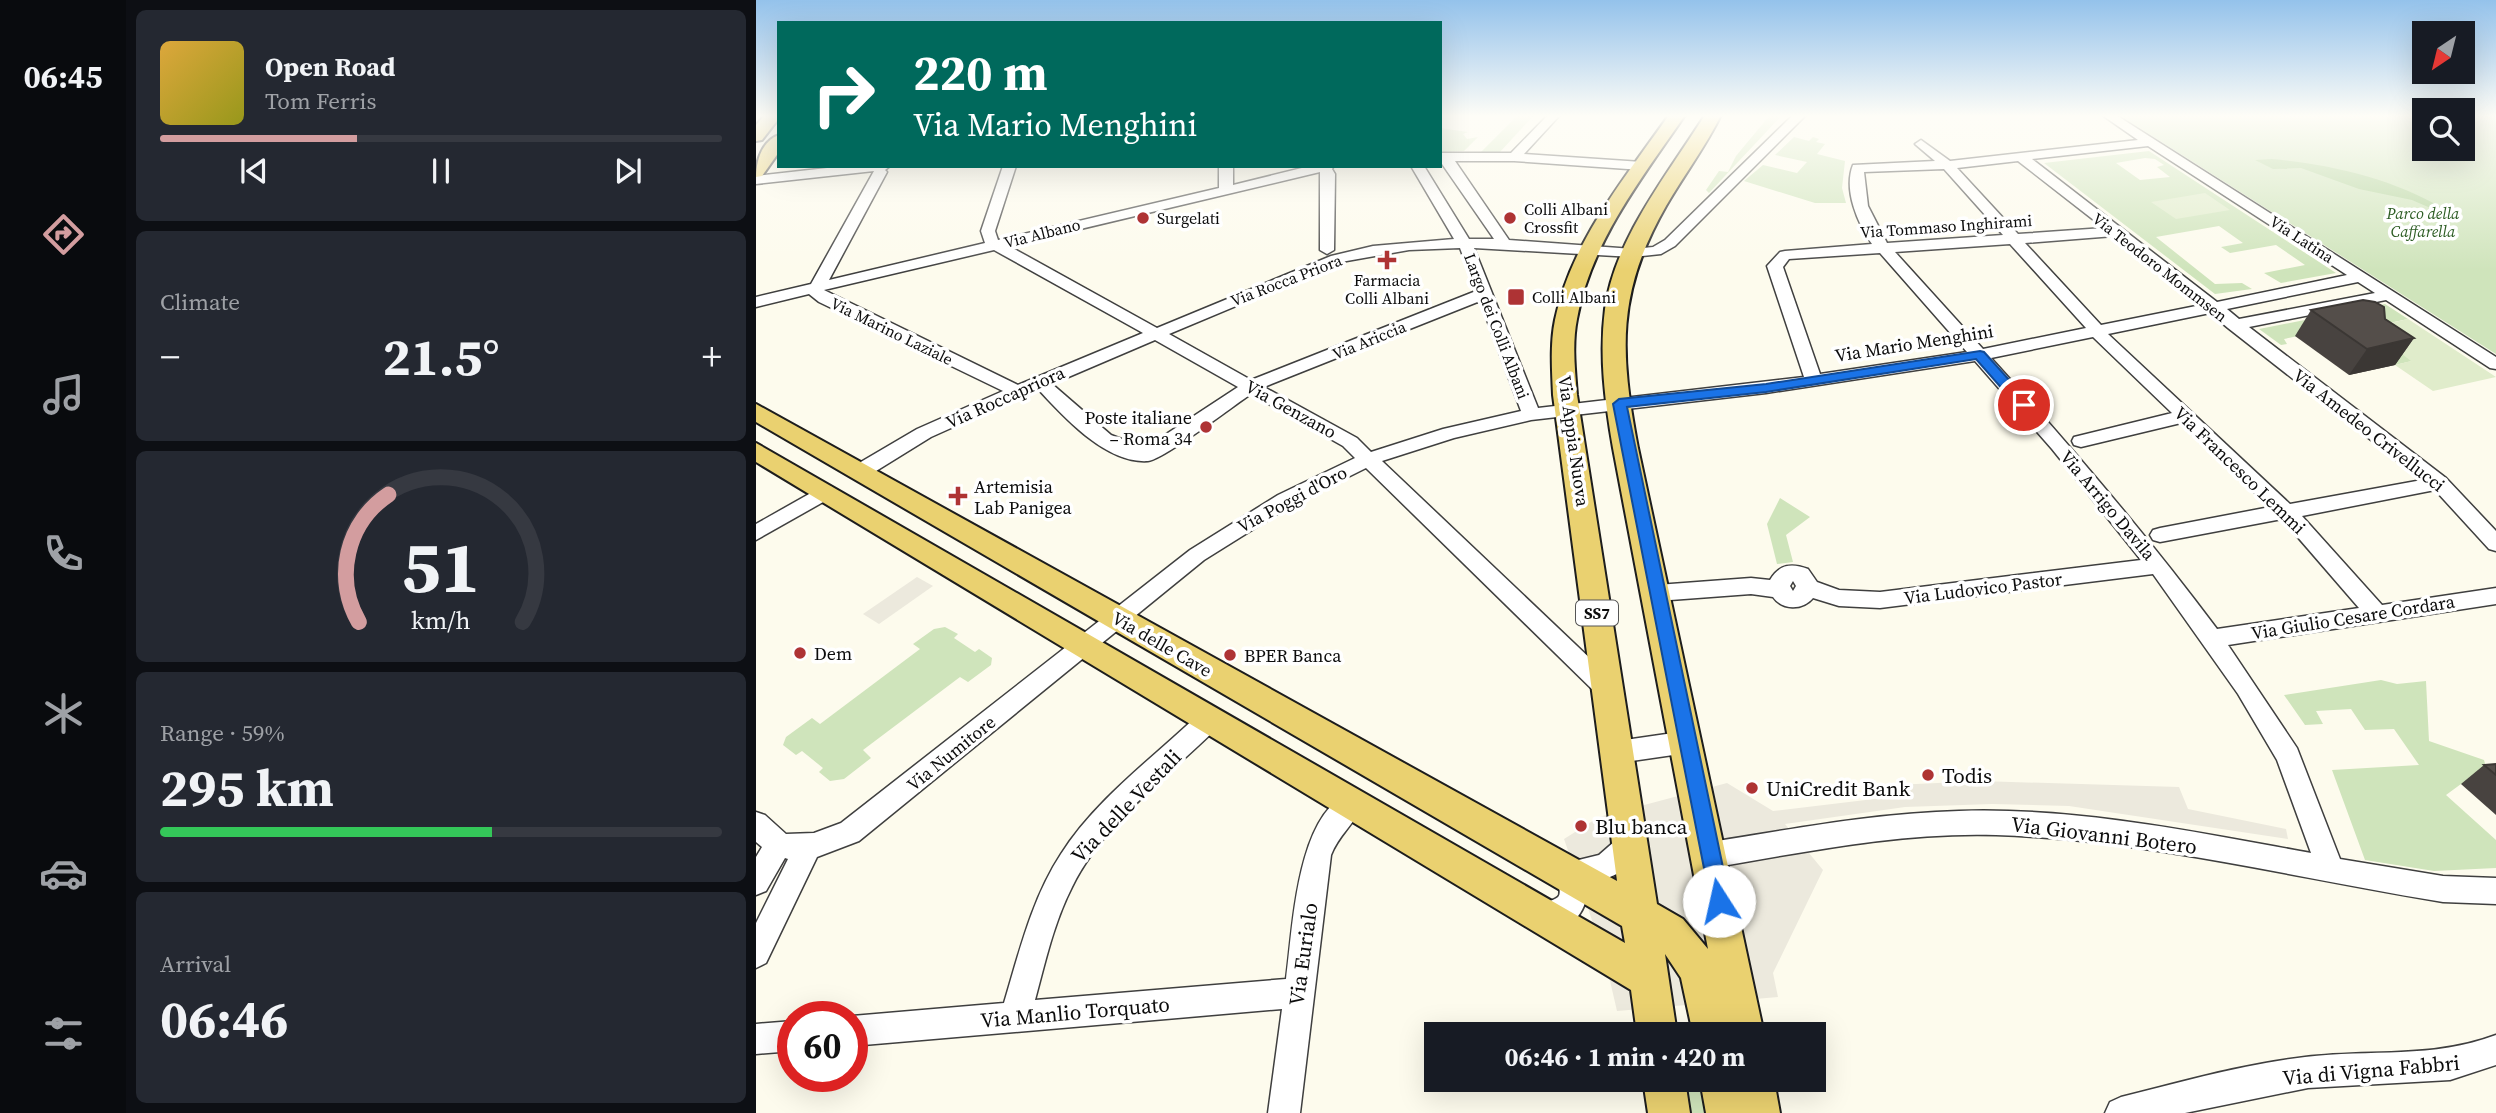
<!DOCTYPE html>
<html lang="en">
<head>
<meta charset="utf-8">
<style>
	body { margin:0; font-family:"Source Serif 4",serif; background:#242831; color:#f1f3f6; height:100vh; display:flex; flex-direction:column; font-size:26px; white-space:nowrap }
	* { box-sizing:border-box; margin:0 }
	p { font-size:23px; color:#9ea1a6 }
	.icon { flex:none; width:38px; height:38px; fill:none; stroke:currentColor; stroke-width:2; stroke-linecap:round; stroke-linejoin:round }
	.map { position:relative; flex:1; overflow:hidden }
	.details { display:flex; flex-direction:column; gap:10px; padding:10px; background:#0d0f14; width:630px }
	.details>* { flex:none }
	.banner { position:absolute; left:21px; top:21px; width:665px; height:147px; border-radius:0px; box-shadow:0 7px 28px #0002; background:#00695c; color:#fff; overflow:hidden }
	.needle { width:46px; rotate:215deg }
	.fabs { position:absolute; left:1656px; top:21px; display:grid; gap:14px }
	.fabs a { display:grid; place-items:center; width:63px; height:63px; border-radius:0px; background:#171b24; box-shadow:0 7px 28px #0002; font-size:35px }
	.speed { position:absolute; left:21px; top:1001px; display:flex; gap:14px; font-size:35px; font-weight:700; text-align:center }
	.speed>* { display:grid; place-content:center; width:91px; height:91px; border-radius:50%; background:#171b24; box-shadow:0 7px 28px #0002; line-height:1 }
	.speed .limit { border:10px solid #d22; background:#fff; color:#111 }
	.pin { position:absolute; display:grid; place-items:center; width:60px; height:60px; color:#fff; margin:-30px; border:4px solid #fff; border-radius:50%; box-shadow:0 2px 7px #0007 }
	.me { position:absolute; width:77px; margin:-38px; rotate:350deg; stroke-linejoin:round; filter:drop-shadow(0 0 5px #0008) }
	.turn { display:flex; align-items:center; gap:24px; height:147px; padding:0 21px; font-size:32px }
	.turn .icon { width:91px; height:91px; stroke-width:2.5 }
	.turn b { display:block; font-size:49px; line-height:60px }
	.big { font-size:52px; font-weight:700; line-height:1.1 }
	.details .card { flex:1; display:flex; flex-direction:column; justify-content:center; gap:10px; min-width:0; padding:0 24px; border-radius:10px; background:#242831 }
	.details .dial { align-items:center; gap:0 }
	.dial svg { height:182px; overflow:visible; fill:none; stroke:#363941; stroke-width:7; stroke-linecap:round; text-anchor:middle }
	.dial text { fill:#f1f3f6; stroke:none }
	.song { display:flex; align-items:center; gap:21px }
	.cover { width:84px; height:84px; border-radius:10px; background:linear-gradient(135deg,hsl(40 70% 55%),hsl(60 70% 35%)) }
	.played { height:7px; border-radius:4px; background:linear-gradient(90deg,#d39d9f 35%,#363941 35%) }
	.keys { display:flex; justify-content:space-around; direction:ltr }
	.heat { display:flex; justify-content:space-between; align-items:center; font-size:38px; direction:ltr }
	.charge { height:10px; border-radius:5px; background:linear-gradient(90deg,#34c759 59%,#363941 0) }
	.trip { position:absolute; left:668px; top:1022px; width:402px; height:70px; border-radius:0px; background:#171b24; box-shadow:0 7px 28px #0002; font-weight:700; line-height:70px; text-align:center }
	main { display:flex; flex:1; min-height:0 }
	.dock { display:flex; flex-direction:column; width:126px; justify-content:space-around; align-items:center; background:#090b0e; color:#9ea1a6 }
	.dock .icon { width:49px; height:49px }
	.dock .selected { color:#d39d9f }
	.dock b { font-size:32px; color:#f1f3f6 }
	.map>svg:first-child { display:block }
	.green { fill:#cfe4bb; fill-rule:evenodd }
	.forest { fill:#b2d39c }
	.pitch { fill:#e0eccb }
	.plaza { fill:#ece9dd }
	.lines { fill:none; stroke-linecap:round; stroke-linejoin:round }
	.minor-casing { stroke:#3f3f3f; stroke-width:3 }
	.major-casing { stroke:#1d1d1d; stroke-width:4 }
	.minor { fill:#fff; fill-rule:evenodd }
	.major { fill:#ead170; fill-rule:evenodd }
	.wall { fill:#484340 }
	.shaded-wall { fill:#3b3734 }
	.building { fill:#544e4a; stroke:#3b3734; stroke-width:2 }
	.route { fill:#1a73e8; stroke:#114b97; stroke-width:2 }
	.poi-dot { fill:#ae3334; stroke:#fff; stroke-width:2.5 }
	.labels { text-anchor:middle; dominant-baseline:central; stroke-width:7; stroke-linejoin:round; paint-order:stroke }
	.far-poi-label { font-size:16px; fill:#0c0c0c; stroke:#fff; text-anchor:start }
	.far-park-label { font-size:16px; font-style:italic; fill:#2d5d24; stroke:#fff }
	.far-street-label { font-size:16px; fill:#0c0c0c; stroke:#fff }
	.shield { fill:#fff; stroke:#555; stroke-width:2 }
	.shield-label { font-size:16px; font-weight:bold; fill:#0c0c0c }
	.street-label { font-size:18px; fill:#0c0c0c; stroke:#fff }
	.poi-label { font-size:18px; fill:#0c0c0c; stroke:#fff; text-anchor:start }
	.near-poi-label { font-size:21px; fill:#0c0c0c; stroke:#fff; text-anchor:start }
	.near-street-label { font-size:21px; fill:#0c0c0c; stroke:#fff }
</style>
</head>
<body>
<main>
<nav class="dock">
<b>06:45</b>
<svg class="icon selected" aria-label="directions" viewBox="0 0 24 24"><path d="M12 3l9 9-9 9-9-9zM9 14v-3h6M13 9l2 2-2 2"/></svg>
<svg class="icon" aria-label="music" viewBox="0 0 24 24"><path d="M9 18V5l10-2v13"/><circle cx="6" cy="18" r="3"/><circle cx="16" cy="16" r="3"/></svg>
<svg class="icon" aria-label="phone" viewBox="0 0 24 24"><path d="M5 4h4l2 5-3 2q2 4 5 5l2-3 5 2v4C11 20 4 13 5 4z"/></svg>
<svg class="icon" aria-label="climate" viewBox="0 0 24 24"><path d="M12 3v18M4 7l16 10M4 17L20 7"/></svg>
<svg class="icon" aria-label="car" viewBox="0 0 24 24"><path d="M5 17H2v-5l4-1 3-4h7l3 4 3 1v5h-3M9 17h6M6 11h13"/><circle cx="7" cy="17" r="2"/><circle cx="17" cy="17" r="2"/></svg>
<svg class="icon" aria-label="filters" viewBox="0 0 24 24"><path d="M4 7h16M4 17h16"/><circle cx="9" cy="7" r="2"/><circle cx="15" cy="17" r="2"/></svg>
</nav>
<section class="details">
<div class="card">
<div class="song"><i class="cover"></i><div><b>Open Road</b><p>Tom Ferris</p></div></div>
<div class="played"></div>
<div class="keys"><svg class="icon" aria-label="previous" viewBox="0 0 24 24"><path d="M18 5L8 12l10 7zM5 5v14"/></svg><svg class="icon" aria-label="pause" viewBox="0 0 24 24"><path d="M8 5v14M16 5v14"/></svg><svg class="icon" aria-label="next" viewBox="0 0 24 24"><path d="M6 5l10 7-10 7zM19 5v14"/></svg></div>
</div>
<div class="card"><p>Climate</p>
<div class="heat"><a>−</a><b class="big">21.5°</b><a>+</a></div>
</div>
<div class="card dial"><svg viewBox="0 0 100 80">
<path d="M14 69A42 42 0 1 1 86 69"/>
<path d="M14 69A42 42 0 0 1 27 13" stroke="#d39d9f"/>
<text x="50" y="56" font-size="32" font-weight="700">51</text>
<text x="50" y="72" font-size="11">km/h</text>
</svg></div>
<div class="card"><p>Range · 59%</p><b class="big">295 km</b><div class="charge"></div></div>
<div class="card"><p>Arrival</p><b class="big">06:46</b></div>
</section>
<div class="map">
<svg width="1740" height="1113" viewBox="0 0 1740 1113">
	<rect width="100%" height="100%" fill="#fdfbed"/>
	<g class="green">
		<path d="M762,115H778L744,152H725Z"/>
		<path d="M1014,115H1026L953,193L950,190L963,171L972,172L980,156Z"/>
		<path d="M1363,115H1668V149H1706V115H1740V354Z"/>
		<path d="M684,128L712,132L707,134L711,139L722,137L708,151L684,152Z"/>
		<path d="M1038,137L1053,141L1057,137L1063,139L1060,142L1069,144L1061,154L1089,161L1086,188L1090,203H1059L988,181L1007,165L1041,173L1051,162L1019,155Z"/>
		<path d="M1393,151L1580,273L1525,283L1508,273L1549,265L1520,245L1474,253L1465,247L1487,243L1463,226L1400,237L1459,284L1486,283L1496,289L1459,294L1288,163ZM1389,158L1399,159L1408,165L1401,167L1414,177L1384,180L1360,163Z"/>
		<path d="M1629,304L1652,319L1614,327L1656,361L1639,365L1586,327L1528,339L1531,344L1525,345L1503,329Z"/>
		<path d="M1024,498L1054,517L1030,535L1037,562L1021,564L1011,524Z"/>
		<path d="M189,627L202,634L198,638L219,652L223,649L236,658L235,665L212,682L204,677L107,750L115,758L88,779L74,781L63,772L67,768L46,751L40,755L27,745L30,737L56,718L64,724L164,649L157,644L178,629Z"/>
		<path d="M1625,680L1641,684L1670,681L1673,741L1728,760L1733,778L1705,784L1690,795L1740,840V868L1678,871L1609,860L1576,770L1663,765L1638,729L1609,730L1595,709L1560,711L1567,724L1549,725L1528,695Z"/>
		<path d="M929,1080H952L958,1113H934Z"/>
	</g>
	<path class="forest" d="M1516,159C1577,165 1635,178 1688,209L1686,213L1656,200L1603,189L1545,168L1517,169L1499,160Z"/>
	<g class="pitch">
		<path d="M1449,193L1474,210L1420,219L1395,202Z"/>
		<path d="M1652,319L1740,377L1677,391L1639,365L1655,361L1612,328Z"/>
	</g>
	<g class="plaza">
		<path d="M161,577L177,586L123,624L107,614Z"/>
		<path d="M1224,781L1423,787L1432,809L1530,829L1532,839L1313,806L1236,804L1149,807L1029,824L1067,870L1017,973L1022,997L861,1011L848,955L808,839L843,817L971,783L1017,811L1143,796L1139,785Z"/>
	</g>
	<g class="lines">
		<g class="minor-casing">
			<g id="minor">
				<path d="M792,115H804L768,154L886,162L893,166L886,170L758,161H699L753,240L877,249L897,247L909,240L1037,115H1050L919,246L905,254L877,257L718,248L782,408L1048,377L1011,266L1024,252L1029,251L1116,244C1102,224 1087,190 1097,165L1179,161L1159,144L1165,140L1194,161L1382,140L1346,115H1360L1740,357V369L1734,368L1630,300L1493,327L1690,478L1740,531V551L1733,549L1679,490L1546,516L1626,605L1740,588V604L1472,645L1541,748L1584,859L1687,876L1740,878V904L1687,902C1539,878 1391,840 1240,835C1144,832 1049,852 955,868L945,864L941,855L945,846L955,842C1037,829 1119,813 1203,811C1321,807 1440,832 1555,853L1521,760L1482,694L1397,574L1124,608L1083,606L1057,598C1046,611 1026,610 1017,597L995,594L901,601L893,599L890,593L893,587L901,585L995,578L1014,580C1023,564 1036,563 1052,569L1061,582L1083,590L1124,592L1385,560L1296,449L1219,361L1010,393L775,420L698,438L626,461L859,682L863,689L859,696L851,699L843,696L610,468L536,505L448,560L103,841L61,857L10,963L0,968V923L32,859L29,858L10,891L0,895V857L6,847L0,842V812L9,815L30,834L58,833L85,823L434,550L522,495L599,458L587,446L495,394C477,406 407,460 392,461C350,464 308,417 282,389L175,437L112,476H98L95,471L98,466L161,429L247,391L63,302L53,294L0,307V297L55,284L118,171L0,184V176L89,166H134L129,170L131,172L73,280L229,243L225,231L247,166H260L239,231L242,240L463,188V166H477V185L554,166H578L576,169L579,174L578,250L571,254L564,250V172L253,246L401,328L575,256L617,246L698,239L655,166H668L713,239H738L684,161V153H755ZM1392,146L1591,275L1461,302L1276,159ZM1262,161L1348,228L1262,234L1201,168ZM1188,169L1247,235L1131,243L1112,206L1108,172ZM1358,236L1445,305L1345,325L1269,243ZM1254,244L1330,328L1227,349L1139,252ZM704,248L720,291L495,380L413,334L585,262L653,250ZM238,250L387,333L262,385L68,290ZM1124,253L1211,352L1064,374L1027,267L1033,259ZM1602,282L1619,293L1483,319L1471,309ZM724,301L765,411L687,429L615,452L601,438L508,387ZM1454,313L1472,328L1666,480L1534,504L1352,334ZM1337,337L1416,413L1318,437L1316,441L1318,445L1325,447L1425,423L1514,507L1404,528L1397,530L1394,535L1397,540L1404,542L1526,519L1603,608L1461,629C1390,534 1314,445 1235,358ZM399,340L482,387L389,448L355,435L296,384ZM1037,581L1040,586L1037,591L1034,586Z"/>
				<path d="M69,485L76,487L79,492L76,497L0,540V524Z"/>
				<path d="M452,711L461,714L464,721L461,728C411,777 347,824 316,887C298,922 289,963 279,1000L530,979C537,930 540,814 594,793L603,797L607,805C599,823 582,836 575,855L544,1113H512L526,1009L96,1046V1017H93L96,1016L248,1003C263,953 276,898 305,854C340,799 397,758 443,714Z"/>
				<path d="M931,731L940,734L943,742L940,750L931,753L862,763L853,760L850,752L853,744L862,741Z"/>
				<path d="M876,831L885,834L889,843C878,868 858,878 832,884C832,915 810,939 778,926L774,916L778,906C801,897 811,903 798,874L802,865L843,855L867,834Z"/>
				<path d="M37,1021V1051L0,1054V1024Z"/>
				<path d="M1740,1035V1065L1694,1080L1552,1088L1429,1113H1349L1354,1102L1365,1097C1426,1082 1487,1064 1549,1057C1614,1049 1677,1059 1740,1035Z"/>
			</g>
		</g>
		<g class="major-casing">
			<g id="major">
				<path d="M9,115H23V118L6,140L0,141V125Z"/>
				<path d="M913,115H929C886,178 835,242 821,319C816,344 819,370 821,395L901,904L927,919L952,949L857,448C849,402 843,356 849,309C859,238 912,174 949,115H965C950,146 928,175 910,206C860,293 864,353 882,448L1008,1034H937L925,978L909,954L921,1034H881L875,990L0,462V443L869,943L866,926L0,422V404L861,881L797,395C796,370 794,344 799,320C815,242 869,178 913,115Z"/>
				<path d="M23,135V152L6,176L0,177C0,161 6,141 23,135Z"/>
				<path d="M887,1080H929L934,1113H892Z"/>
				<path d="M944,1080H1018L1024,1113H950Z"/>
			</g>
		</g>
		<use href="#minor" class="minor"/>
		<use href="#major" class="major"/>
	</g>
	<g class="wall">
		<path d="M1555,310L1629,319L1658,338L1639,365L1593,375L1539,336Z"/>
		<path d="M1740,764V815L1705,784L1728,765Z"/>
	</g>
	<path class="shaded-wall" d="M1658,338L1639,365L1593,375L1611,349Z"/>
	<g class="building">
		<path d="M1607,300L1619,302L1628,307L1629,319L1658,338L1611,349L1555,310Z"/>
		<path d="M1740,764V775L1728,765Z"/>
	</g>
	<linearGradient id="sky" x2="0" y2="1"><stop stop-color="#94c2eb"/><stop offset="0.43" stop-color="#fefdf7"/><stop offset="1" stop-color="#fefdf7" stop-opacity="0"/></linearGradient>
	<rect width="1740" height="270" fill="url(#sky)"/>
	<path class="route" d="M1224,351L1228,352L1273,402V408H1263L1220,359L1010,392L871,407L974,901L971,909L963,912L956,909L857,404L863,399L1010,384Z"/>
	<g class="poi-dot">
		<circle cx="387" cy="218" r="7"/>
		<circle cx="754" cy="218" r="7"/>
		<path d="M627.5 249.5h7v7h7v7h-7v7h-7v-7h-7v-7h7z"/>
		<rect x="751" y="288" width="18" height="18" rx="3.5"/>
		<circle cx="450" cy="427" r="7"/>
		<path d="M198.5 485.5h7v7h7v7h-7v7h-7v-7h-7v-7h7z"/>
		<circle cx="44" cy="653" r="7"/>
		<circle cx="474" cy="655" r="7"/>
		<circle cx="1172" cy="775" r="7"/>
		<circle cx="996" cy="788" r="7"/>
		<circle cx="825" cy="826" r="7"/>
	</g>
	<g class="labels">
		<g class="far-poi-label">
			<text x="768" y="209">Colli Albani<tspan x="768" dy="18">Crossfit</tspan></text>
			<text x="401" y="218">Surgelati</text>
			<text x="631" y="280" text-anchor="middle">Farmacia<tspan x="631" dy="18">Colli Albani</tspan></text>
			<text x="776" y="297">Colli Albani</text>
		</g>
		<g class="far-park-label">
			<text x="1667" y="213">Parco della<tspan x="1667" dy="18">Caffarella</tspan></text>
		</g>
		<g class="far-street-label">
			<text transform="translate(1190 226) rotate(-4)">Via Tommaso Inghirami</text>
			<text transform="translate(286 233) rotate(-14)">Via Albano</text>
			<text transform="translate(1546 239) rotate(33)">Via Latina</text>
			<text transform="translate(1404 267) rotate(38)">Via Teodoro Mommsen</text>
			<text transform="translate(530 280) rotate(-21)">Via Rocca Priora</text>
			<text transform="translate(741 326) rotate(69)">Largo dei Colli Albani</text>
			<text transform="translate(136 331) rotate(26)">Via Marino Laziale</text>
			<text transform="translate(613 340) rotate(-22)">Via Ariccia</text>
		</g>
		<rect class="shield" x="820" y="600.5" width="42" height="25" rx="5"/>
		<g class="shield-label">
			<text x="841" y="613">SS7</text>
		</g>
		<g class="street-label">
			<text transform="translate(1158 343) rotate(-9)">Via Mario Menghini</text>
			<text transform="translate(249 397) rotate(-24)">Via Roccapriora</text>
			<text transform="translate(535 409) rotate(29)">Via Genzano</text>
			<text transform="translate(1613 430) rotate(38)">Via Amedeo Crivellucci</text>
			<text transform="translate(818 441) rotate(82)">Via Appia Nuova</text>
			<text transform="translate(1484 470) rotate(44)">Via Francesco Lemmi</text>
			<text transform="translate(536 499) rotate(-28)">Via Poggi d'Oro</text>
			<text transform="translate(1352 505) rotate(50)">Via Arrigo Davila</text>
			<text transform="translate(1227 588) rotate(-7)">Via Ludovico Pastor</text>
			<text transform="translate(1597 617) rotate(-9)">Via Giulio Cesare Cordara</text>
			<text transform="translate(406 644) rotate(30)">Via delle Cave</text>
			<text transform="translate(195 753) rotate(-39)">Via Numitore</text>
		</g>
		<g class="poi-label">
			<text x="436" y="417" text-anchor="end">Poste italiane<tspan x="436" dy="21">– Roma 34</tspan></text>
			<text x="218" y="486">Artemisia<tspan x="218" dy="21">Lab Panigea</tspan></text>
			<text x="58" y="653">Dem</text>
			<text x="488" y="655">BPER Banca</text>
		</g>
		<g class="near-poi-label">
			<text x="1186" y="775">Todis</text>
			<text x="1010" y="788">UniCredit Bank</text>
			<text x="839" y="826">Blu banca</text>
		</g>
		<g class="near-street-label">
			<text transform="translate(370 806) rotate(-46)">Via delle Vestali</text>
			<text transform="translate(1348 835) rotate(7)">Via Giovanni Botero</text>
			<text transform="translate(547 954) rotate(-82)">Via Eurialo</text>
			<text transform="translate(319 1012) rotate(-5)">Via Manlio Torquato</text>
			<text transform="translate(1615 1070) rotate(-5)">Via di Vigna Fabbri</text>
		</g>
	</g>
</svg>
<div class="fabs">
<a><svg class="needle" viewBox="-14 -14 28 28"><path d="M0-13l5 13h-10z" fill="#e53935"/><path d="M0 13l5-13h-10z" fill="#9ea1a6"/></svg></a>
<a><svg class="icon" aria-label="search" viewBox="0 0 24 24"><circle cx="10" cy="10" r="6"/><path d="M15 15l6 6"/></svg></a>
</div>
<div class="speed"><div class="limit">60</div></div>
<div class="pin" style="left:1268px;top:405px;background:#d93025"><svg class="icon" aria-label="arrive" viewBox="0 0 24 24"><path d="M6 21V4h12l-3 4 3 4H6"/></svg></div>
<svg class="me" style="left:963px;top:901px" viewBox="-20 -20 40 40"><circle r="19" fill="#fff"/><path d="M0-13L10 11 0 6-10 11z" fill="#1a73e8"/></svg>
<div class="trip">06:46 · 1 min · 420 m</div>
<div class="banner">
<div class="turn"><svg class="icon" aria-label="right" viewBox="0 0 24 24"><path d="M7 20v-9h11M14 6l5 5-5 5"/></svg><div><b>220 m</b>Via Mario Menghini</div></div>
</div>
</div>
</main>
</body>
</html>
